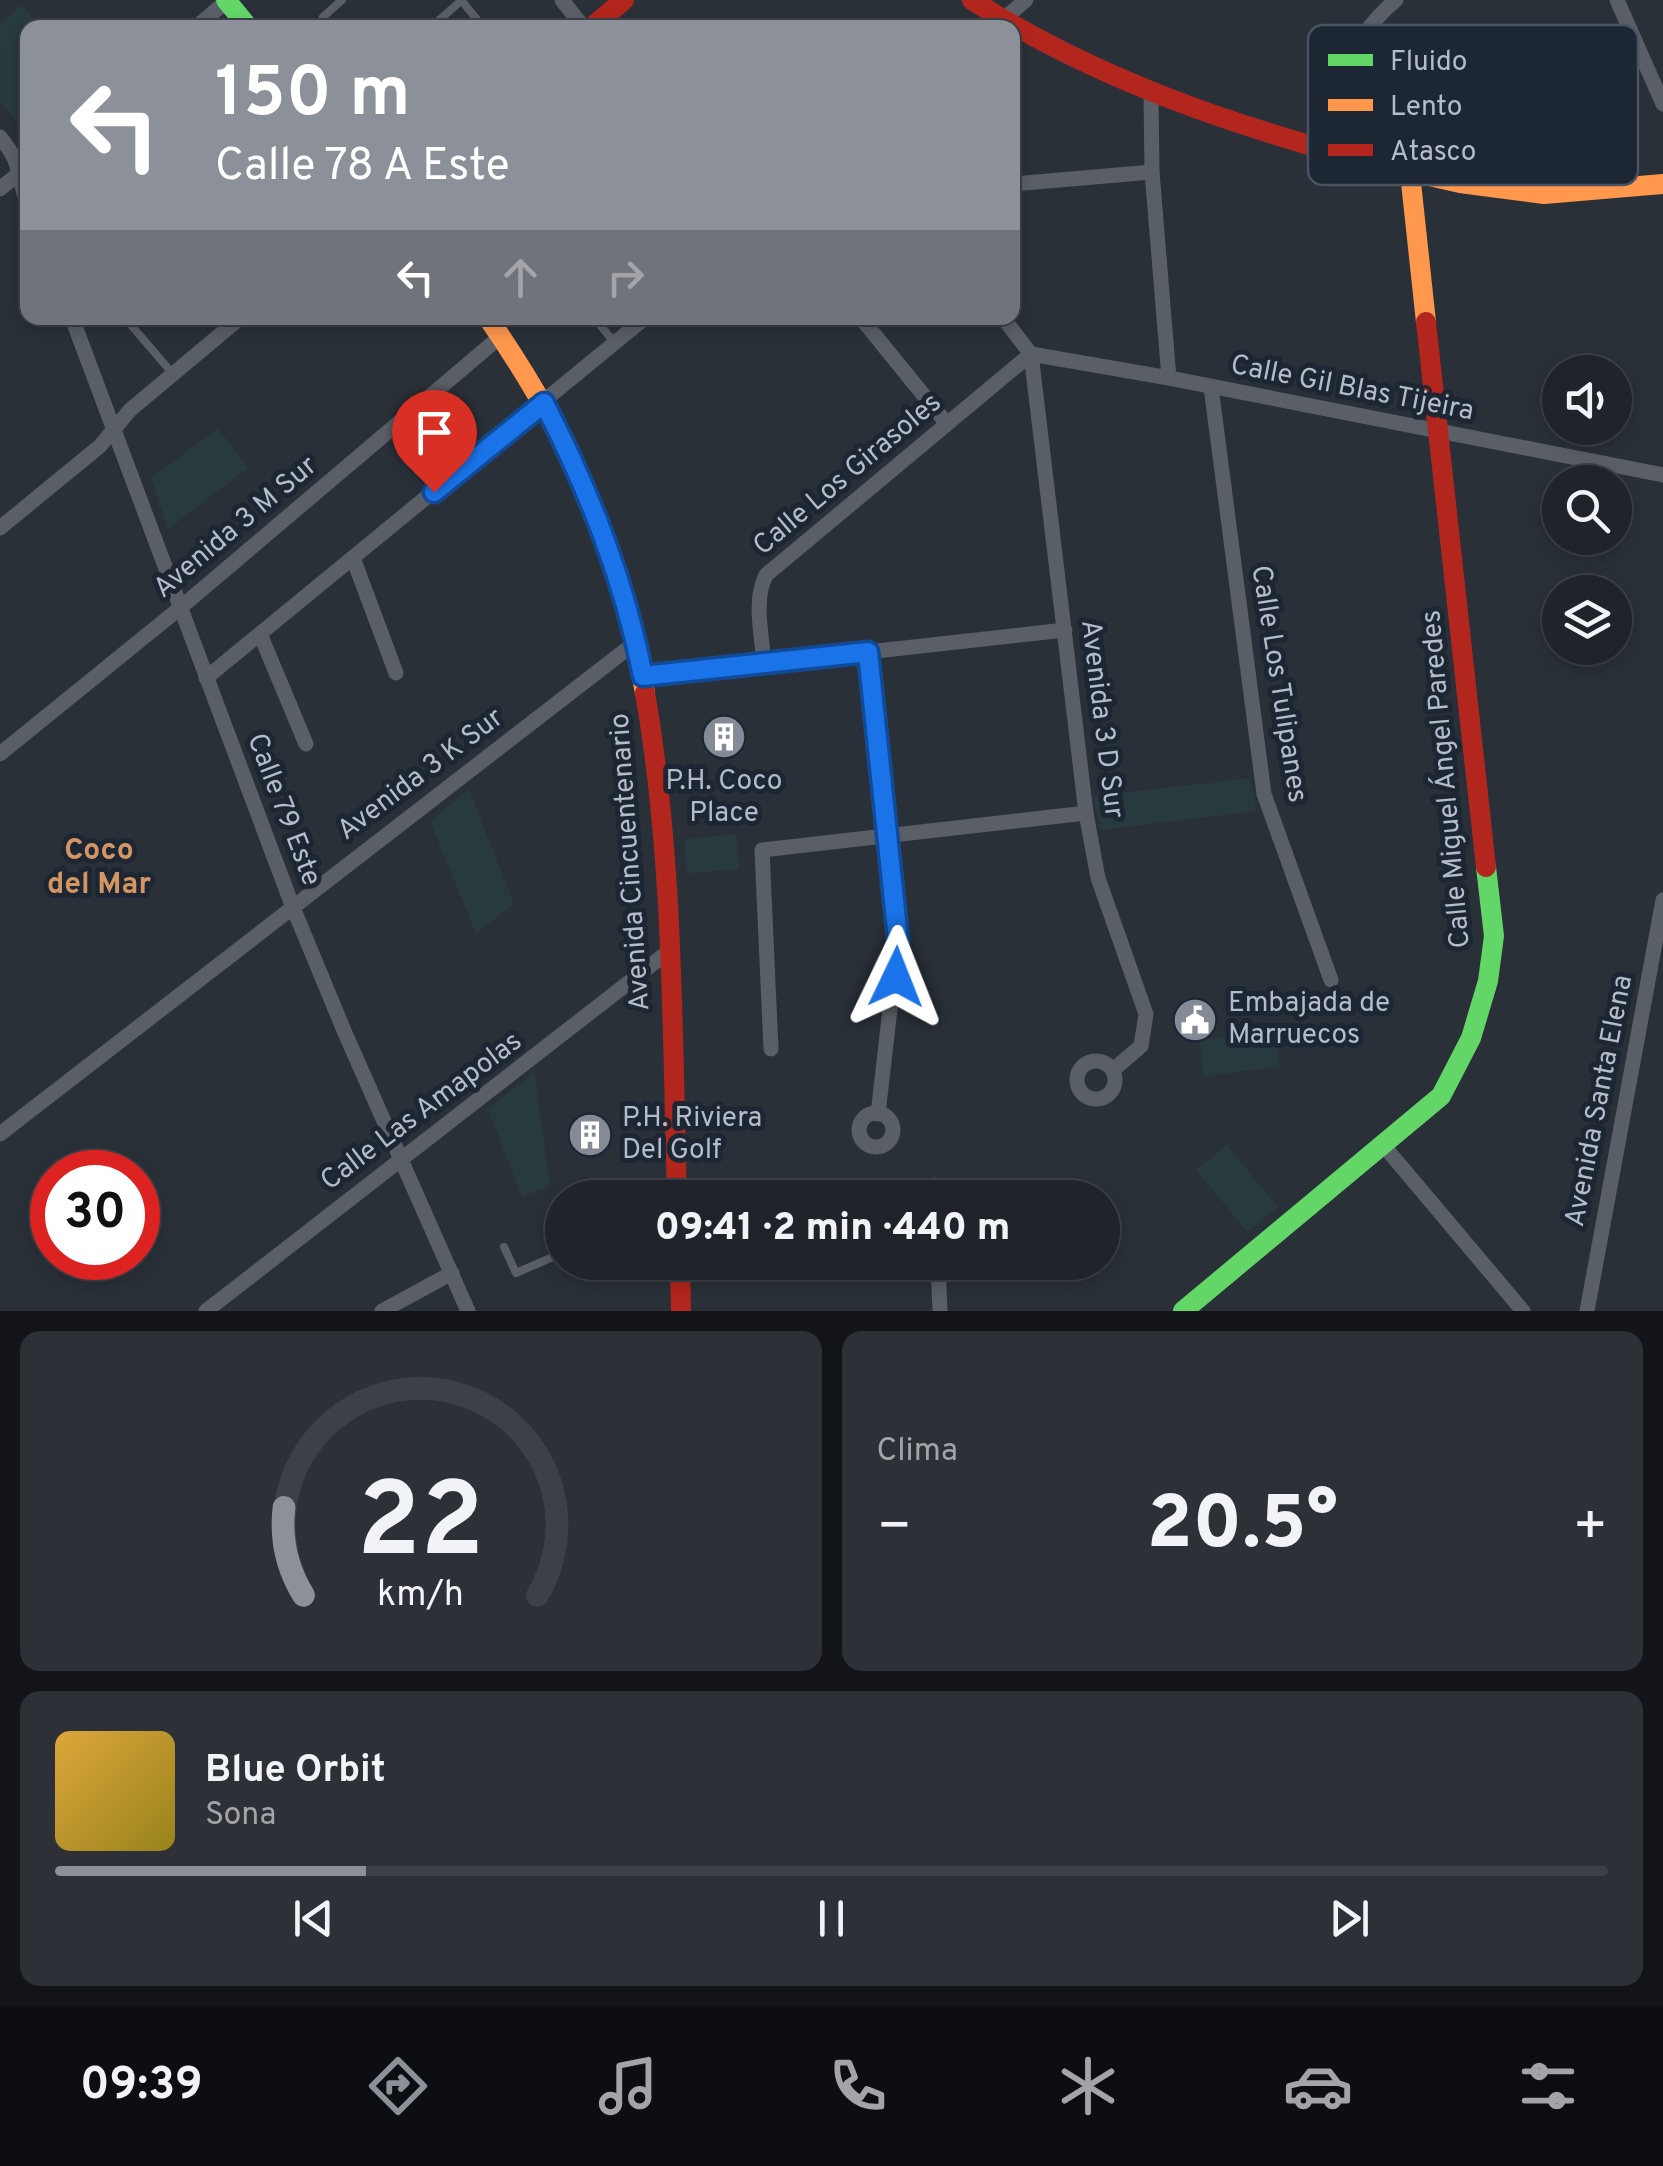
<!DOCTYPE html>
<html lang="es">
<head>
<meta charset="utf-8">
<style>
	body { margin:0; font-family:Overpass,sans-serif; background:#2d3036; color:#f1f3f6; height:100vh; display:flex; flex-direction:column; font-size:38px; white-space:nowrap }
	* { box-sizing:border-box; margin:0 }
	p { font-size:32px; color:#a2a4a8 }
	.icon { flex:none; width:55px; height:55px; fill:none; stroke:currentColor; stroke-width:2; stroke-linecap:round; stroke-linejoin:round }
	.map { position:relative; height:1311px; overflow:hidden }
	.details { display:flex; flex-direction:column; gap:20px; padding:20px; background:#121417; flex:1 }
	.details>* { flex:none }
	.hud { position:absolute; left:20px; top:20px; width:1000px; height:305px; border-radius:20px; box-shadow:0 5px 15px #0003,0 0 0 2px #3d4147; background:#8c9099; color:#fff; overflow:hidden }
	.controls { position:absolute; left:1542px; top:355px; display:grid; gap:20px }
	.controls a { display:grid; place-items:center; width:90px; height:90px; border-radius:50%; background:#20242a; box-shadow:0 5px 15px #0003,0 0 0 2px #3d4147; font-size:50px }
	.speed { position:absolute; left:30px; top:1150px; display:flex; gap:20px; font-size:50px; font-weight:700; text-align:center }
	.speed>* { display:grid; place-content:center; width:130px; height:130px; border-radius:50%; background:#20242a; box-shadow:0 5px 15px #0003,0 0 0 2px #3d4147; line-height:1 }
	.speed .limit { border:15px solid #d22; background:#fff; color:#111 }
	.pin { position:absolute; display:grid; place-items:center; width:85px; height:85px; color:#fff; margin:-102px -42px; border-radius:50% 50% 50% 0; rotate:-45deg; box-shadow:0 0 10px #0007 }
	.pin .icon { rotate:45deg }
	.me { position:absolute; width:110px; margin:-55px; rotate:2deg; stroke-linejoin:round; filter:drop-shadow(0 0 8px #0008) }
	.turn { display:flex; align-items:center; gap:35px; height:210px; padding:0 30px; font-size:45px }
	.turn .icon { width:130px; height:130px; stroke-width:2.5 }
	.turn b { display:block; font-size:70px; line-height:85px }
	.lanes { display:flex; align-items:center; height:95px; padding:0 30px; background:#0003; justify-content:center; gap:50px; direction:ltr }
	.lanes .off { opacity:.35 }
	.big { font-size:75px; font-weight:800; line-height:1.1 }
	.details .tile { flex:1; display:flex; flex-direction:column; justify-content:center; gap:15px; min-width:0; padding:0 35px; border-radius:20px; background:#2d3036 }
	.details .dial { align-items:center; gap:0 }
	.dial svg { height:260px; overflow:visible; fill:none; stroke:#3d4147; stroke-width:7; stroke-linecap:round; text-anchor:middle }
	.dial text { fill:#f1f3f6; stroke:none }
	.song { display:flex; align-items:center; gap:30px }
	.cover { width:120px; height:120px; border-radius:15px; background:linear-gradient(135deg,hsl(40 70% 55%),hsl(50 70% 35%)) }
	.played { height:10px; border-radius:5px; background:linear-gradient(90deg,#8c9099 20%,#3d4147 20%) }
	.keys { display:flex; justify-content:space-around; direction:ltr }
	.heat { display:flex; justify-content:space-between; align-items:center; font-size:55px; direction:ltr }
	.details .tiles { flex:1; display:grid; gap:20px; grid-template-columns:1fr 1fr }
	.tile:last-child { grid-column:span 2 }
	.trip { position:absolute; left:545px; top:1180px; width:575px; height:100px; border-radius:50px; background:#20242a; box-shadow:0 5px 15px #0003,0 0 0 2px #3d4147; font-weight:800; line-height:100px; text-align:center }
	.tab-bar { display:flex; height:160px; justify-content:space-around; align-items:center; background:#0d0e11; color:#a2a4a8 }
	.tab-bar .icon { width:70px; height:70px }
	.tab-bar .selected { color:#8c9099 }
	.tab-bar b { font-size:45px; color:#f1f3f6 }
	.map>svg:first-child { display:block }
	.green { fill:#273a3e }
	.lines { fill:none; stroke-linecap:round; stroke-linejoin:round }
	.lane { stroke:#5a5e66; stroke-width:8 }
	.street { stroke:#5a5e66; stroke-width:15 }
	.fast { stroke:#63d668; stroke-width:20 }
	.slow { stroke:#ff974d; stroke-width:20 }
	.jam { stroke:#b3261e; stroke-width:20 }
	.route-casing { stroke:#114b97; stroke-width:25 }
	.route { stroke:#1a73e8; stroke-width:18 }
	.labels { text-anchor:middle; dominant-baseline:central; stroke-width:10; stroke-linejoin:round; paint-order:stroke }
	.street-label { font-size:28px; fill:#b4bcc9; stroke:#1d2633 }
	.poi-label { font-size:28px; fill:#b4bcc9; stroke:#1d2633; text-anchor:start }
	.neighbourhood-label { font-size:30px; font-weight:bold; fill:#d59563; stroke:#1d2633 }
	.key { fill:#1d2633; stroke:#4a5360; stroke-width:2.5 }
	.key-label { font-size:28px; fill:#b4bcc9 }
</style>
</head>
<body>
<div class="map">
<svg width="1663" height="1311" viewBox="0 0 1663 1311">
	<rect width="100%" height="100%" fill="#2a3038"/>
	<g class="green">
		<path d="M22,5L41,27L28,28L27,112L16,121L0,102V24Z"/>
		<path d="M218,428L248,468L168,529L151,478Z"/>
		<path d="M1250,778L1257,811L1100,830L1093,796Z"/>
		<path d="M469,789L514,904L476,934L430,821Z"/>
		<path d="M736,834L739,869L687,874L684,839Z"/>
		<path d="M1276,1032L1279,1067L1203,1076L1200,1040Z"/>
		<path d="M534,1072L550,1185L522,1197L488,1109Z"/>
		<path d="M1227,1145L1278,1207L1247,1232L1196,1170Z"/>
	</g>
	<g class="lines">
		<g class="lane">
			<path d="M461,0L484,28"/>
			<path d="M318,28L323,17L342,0"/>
			<path d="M430,28L462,0"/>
			<path d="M125,318L173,374"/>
			<path d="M594,318L615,343"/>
			<path d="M504,1247L516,1273L562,1253"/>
			<path d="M580,1262V1275L678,1271"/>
		</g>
		<g class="street">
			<path d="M562,0L584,28"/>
			<path d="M1617,0L1663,104"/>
			<path d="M195,28L228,0"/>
			<path d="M993,28L1026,0"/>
			<path d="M1151,94L1152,172L1169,378"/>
			<path d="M0,137C24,166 15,173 28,204"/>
			<path d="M1310,146C1330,95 1353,35 1396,0"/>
			<path d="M1012,184L1152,172"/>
			<path d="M0,189L24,169"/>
			<path d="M72,318L292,905L345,1033L468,1311"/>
			<path d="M861,318L947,424"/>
			<path d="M1003,318L1031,354"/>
			<path d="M1031,354L1086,813L1098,878L1146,1014L1141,1046L1113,1070"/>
			<path d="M1031,354L1169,378L1663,475"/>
			<path d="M1211,387L1264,794L1331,980"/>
			<path d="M0,528L100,446L130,410L240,318"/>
			<path d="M353,558L396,673"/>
			<path d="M260,634L306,744"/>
			<path d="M868,652L898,939L878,1114"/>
			<path d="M764,663C762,636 753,600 766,575L1031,354"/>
			<path d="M643,677L1065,630"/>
			<path d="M206,678L645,318"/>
			<path d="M0,754L180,608L501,336"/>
			<path d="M771,1049L762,850L1086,813"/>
			<circle cx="1096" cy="1080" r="19"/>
			<circle cx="876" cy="1130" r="17"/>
			<path d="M0,1134L636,642"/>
			<path d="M1384,1146L1523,1311"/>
			<path d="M935,1185V1198"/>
			<path d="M938,1262L940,1311"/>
			<path d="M206,1311L668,952"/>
			<path d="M382,1311L452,1273"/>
			<path d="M1587,1311L1663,900"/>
		</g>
		<g class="fast">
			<path d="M226,0L249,28"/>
			<path d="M1183,1311L1441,1096L1471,1038L1488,981L1494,936L1486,867"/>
		</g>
		<g class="slow">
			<path d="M1386,166L1460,183L1544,194L1663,184"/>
			<path d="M1410,173L1426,322"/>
			<path d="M488,318C572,439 619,548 645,693"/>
		</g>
		<g class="jam">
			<path d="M972,0C1098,81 1242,129 1386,166"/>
			<path d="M591,28L624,0"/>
			<path d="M1426,322L1486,867"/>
			<path d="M645,693C674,859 672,1030 677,1198"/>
			<path d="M680,1262L681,1311"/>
		</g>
	</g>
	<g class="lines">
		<g class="route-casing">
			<path id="route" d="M434,492L544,403C589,491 624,579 643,676L868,652L898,939L896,977"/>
		</g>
		<use href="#route" class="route"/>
	</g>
	<defs>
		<g id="building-disc" transform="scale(2.25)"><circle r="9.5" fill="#848b96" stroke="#1d2633"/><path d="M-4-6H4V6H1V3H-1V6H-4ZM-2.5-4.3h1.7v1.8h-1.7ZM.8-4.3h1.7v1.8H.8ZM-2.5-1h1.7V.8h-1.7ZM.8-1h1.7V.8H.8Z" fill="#fff"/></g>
		<g id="civic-disc" transform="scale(2.25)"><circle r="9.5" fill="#848b96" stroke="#1d2633"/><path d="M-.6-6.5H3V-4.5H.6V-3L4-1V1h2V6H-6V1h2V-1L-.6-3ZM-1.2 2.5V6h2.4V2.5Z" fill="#fff"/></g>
	</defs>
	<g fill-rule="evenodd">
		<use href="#building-disc" x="724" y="737"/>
		<use href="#civic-disc" x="1195" y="1020"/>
		<use href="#building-disc" x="590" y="1135"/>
	</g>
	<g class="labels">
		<g class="street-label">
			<text transform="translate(1352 389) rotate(11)">Calle Gil Blas Tijeira</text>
			<text transform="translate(848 475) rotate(-40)">Calle Los Girasoles</text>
			<text transform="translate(236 528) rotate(-40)">Avenida 3 M Sur</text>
			<text transform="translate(1278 684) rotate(81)">Calle Los Tulipanes</text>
			<text transform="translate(1101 719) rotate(83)">Avenida 3 D Sur</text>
			<text transform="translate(421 775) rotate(-37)">Avenida 3 K Sur</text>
			<text transform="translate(1447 779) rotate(-95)">Calle Miguel Ángel Paredes</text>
			<text transform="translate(283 810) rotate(69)">Calle 79 Este</text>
			<text transform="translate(631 862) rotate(-94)">Avenida Cincuentenario</text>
			<text transform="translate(1600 1101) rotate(-79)">Avenida Santa Elena</text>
			<text transform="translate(422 1112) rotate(-37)">Calle Las Amapolas</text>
		</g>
		<g class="poi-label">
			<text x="724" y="782" text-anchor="middle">P.H. Coco<tspan x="724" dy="32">Place</tspan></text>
			<text x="1228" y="1004">Embajada de<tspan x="1228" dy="32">Marruecos</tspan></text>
			<text x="622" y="1119">P.H. Riviera<tspan x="622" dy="32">Del Golf</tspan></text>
		</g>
		<g class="neighbourhood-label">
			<text x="99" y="851">Coco<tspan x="99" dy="34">del Mar</tspan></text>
		</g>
	</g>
	<rect x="1308" y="25" width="330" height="160" rx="15" class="key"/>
	<rect x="1328" y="54" width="45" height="12" fill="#63d668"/>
	<rect x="1328" y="99" width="45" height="12" fill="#ff974d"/>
	<rect x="1328" y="144" width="45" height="12" fill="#b3261e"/>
	<g class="key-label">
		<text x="1390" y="70">Fluido</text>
		<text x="1390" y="115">Lento</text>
		<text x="1390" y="160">Atasco</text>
	</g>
</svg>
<div class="controls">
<a><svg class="icon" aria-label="sound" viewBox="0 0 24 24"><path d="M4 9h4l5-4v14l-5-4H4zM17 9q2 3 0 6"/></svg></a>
<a><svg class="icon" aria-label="search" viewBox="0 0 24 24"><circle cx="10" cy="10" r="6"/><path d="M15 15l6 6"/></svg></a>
<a><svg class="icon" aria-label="layers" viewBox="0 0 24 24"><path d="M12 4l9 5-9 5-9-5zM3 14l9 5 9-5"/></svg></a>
</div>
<div class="speed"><div class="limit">30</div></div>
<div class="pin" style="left:434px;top:492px;background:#d93025"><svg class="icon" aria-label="arrive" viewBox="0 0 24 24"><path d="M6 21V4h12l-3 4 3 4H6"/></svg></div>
<svg class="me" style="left:896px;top:977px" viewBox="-20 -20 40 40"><path d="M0-17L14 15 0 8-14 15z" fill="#1a73e8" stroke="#fff" stroke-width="4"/></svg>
<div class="trip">09:41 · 2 min · 440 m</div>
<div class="hud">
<div class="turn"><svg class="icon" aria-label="left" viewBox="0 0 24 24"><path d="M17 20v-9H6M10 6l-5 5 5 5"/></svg><div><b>150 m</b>Calle 78 A Este</div></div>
<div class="lanes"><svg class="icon" aria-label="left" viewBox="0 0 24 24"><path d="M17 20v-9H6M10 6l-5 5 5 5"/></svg><svg class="icon off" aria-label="ahead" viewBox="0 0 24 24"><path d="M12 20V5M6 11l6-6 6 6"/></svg><svg class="icon off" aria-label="right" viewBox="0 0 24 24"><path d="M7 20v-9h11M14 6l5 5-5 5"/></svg></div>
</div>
</div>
<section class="details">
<div class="tiles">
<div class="tile dial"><svg viewBox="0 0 100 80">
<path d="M14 69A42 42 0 1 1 86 69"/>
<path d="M14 69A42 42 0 0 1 8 42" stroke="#8c9099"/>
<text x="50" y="56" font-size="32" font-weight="700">22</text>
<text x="50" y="72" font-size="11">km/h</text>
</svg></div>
<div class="tile"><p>Clima</p>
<div class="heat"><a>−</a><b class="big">20.5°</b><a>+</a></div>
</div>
<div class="tile">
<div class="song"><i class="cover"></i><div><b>Blue Orbit</b><p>Sona</p></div></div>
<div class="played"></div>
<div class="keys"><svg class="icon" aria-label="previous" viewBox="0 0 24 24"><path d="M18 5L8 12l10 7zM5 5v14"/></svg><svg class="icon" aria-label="pause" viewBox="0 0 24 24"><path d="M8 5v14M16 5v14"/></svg><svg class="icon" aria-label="next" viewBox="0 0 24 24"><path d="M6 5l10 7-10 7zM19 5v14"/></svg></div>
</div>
</div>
</section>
<nav class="tab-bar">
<b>09:39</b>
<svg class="icon selected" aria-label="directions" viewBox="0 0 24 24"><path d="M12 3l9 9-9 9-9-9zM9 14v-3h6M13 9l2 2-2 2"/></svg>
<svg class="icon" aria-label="music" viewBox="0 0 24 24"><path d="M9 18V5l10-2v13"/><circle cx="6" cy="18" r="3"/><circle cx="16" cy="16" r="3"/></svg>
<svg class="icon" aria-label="phone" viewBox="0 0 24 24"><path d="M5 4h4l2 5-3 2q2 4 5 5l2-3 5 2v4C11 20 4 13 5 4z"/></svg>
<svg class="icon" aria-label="climate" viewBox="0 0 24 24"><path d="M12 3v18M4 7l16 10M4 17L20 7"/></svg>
<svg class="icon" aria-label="car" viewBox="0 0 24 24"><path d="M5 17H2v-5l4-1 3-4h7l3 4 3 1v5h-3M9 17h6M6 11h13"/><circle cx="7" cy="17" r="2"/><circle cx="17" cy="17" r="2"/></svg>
<svg class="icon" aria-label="filters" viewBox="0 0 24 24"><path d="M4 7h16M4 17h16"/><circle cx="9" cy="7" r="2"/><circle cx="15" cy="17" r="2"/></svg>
</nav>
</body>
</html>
